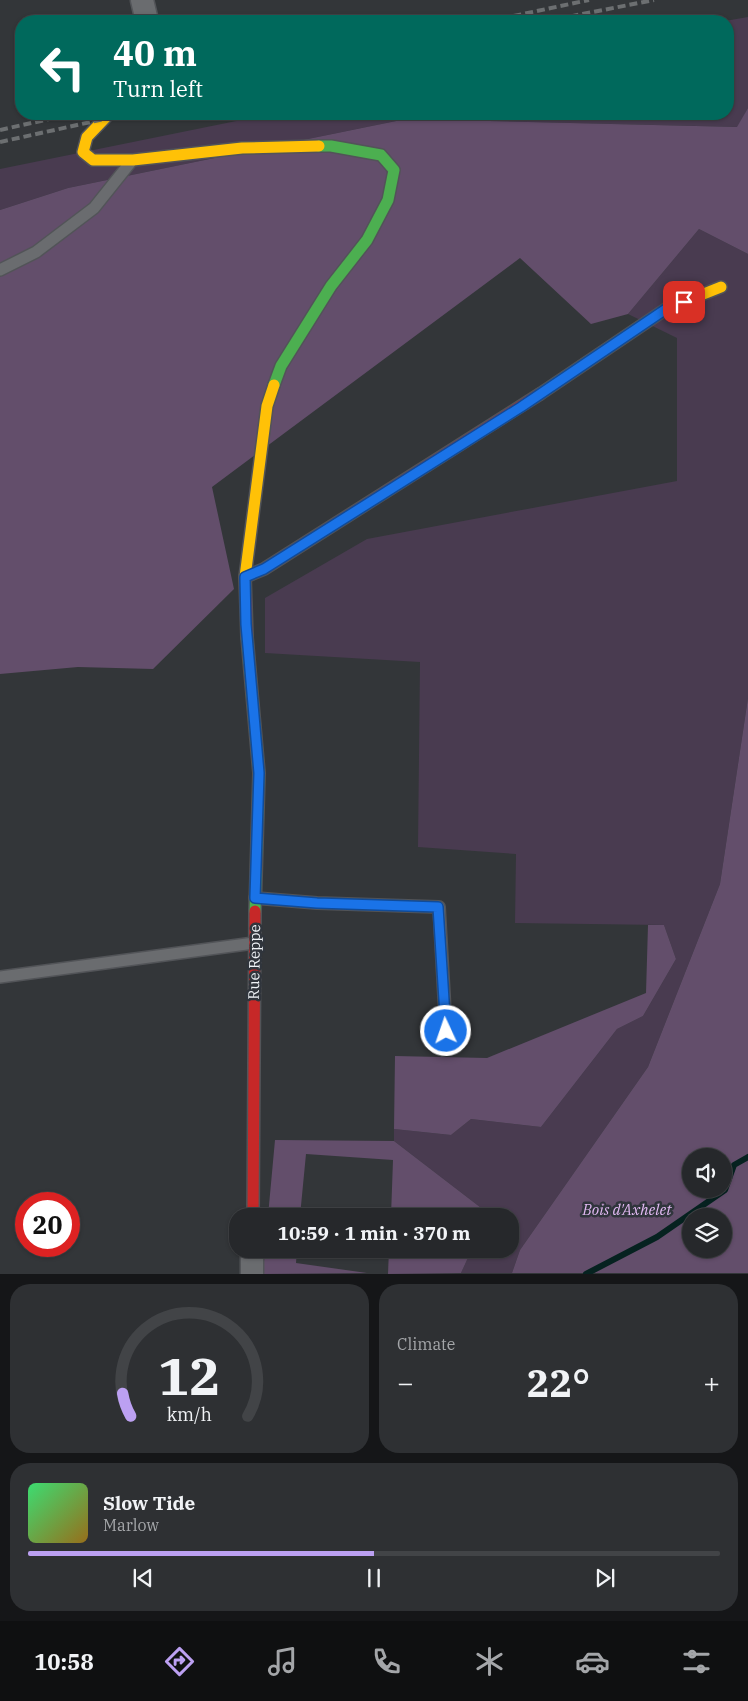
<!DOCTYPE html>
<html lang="en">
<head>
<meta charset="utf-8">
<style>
	body { margin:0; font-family:"IBM Plex Serif",serif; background:#2e3033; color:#f1f3f6; height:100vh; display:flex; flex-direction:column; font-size:19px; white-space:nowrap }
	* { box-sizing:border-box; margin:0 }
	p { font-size:16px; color:#a4a6a9 }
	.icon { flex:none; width:28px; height:28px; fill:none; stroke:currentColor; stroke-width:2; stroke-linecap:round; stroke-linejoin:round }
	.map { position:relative; height:1274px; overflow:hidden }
	.panel { display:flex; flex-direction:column; gap:10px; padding:10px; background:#151618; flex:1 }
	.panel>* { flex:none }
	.top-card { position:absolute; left:15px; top:15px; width:719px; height:105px; border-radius:20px; box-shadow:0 1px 4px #0004,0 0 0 1px #424447; background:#00695c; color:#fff; overflow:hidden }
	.controls { position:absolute; left:682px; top:1148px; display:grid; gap:10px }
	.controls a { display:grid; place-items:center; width:50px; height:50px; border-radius:50%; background:#26282b; box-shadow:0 1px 4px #0004,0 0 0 1px #424447; font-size:25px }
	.speed { position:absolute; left:15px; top:1192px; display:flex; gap:10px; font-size:25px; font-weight:700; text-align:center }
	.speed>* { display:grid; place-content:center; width:65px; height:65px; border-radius:50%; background:#26282b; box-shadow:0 1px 4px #0004,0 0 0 1px #424447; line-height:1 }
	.speed .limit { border:8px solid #d22; background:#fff; color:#111 }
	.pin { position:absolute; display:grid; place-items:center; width:42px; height:42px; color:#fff; margin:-21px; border-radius:10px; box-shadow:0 2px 8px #0006 }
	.me { position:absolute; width:55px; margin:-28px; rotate:357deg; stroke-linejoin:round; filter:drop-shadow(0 0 4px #0008) }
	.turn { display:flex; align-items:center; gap:18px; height:105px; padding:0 15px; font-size:22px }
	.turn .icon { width:65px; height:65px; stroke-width:2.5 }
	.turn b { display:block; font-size:35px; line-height:42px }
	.big { font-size:38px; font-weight:700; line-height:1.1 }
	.panel .widget { flex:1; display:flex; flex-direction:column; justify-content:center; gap:8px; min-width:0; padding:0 18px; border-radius:20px; background:#2e3033 }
	.panel .dial { align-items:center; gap:0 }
	.dial svg { height:130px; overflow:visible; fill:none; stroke:#424447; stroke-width:7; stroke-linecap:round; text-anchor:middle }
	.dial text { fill:#f1f3f6; stroke:none }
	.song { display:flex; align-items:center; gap:15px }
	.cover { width:60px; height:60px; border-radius:8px; background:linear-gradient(135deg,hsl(140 70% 55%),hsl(40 70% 35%)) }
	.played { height:5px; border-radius:2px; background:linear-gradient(90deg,#bca0f2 50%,#424447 50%) }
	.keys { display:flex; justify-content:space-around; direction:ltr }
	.heat { display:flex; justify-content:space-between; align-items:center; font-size:28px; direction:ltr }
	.panel .tiles { flex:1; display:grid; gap:10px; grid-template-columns:1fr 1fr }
	.widget:last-child { grid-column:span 2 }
	.trip { position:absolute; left:229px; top:1208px; width:290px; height:50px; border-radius:20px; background:#26282b; box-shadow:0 1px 4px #0004,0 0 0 1px #424447; font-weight:700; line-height:50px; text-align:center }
	.tabs { display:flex; height:80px; justify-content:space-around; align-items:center; background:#0f1011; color:#a4a6a9 }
	.tabs .icon { width:35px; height:35px }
	.tabs .current { color:#bca0f2 }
	.tabs b { font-size:22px; color:#f1f3f6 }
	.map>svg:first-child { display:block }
	.green { fill:#493b50 }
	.forest { fill:#634e6b; fill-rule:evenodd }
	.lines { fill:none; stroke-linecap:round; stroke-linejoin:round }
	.stream { stroke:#062220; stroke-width:6 }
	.lane-casing { stroke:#525458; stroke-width:14 }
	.street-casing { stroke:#525458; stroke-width:25 }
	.fast-casing { stroke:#525458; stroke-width:14 }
	.slow-casing { stroke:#525458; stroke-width:14 }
	.jam-casing { stroke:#525458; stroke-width:14 }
	.lane { stroke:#6a6c6f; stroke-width:11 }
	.street { stroke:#6a6c6f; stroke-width:22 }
	.fast { stroke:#4caf50; stroke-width:11 }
	.slow { stroke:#ffc107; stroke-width:11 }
	.jam { stroke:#c62828; stroke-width:11 }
	.rail { stroke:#6c6f71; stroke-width:4; stroke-dasharray:8 4; stroke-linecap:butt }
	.route-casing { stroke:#114b97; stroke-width:12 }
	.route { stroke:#1a73e8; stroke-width:9 }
	.labels { text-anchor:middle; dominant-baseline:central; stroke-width:5; stroke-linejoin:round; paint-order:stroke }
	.street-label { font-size:15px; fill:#eef2f6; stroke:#30353c }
	.park-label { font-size:15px; font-style:italic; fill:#e3baf4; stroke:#30353c }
</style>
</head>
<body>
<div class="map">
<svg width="748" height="1274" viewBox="0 0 748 1274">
	<rect width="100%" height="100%" fill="#333639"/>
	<g class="green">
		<path d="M748,17V108L738,127L406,119L68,188L0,210V169L271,114H728V21H725Z"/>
		<path d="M699,229L748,254V698L720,884L648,1067L520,1250L512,1273H461L472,1249H510V1216H488L489,1214L394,1141V1129L451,1135L471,1119L541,1127L617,1029L643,1016L676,959L664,925L515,923L516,854L418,847L420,662L265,653V598L367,539L677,481V338L628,314Z"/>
	</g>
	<g class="forest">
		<path d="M748,108V254L699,229L628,314L591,324L520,258L212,487L234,589L153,669L78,667L0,674V210L68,188L406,119L737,127Z"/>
		<path d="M748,698V1273H512L520,1250L648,1067L720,884ZM724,1156V1189H691V1156ZM724,1216V1249H691V1216Z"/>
		<path d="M648,925H664L676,959L643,1016L617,1029L541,1127L471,1119L451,1135L394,1129L395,1056L487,1058L646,993Z"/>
		<path d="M275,1140L394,1141L489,1214L488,1216H391L393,1160L306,1154L300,1216H268Z"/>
		<path d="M265,1249H297L296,1263L367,1273L263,1274Z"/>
		<path d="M389,1249H472L461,1273L388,1274Z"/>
	</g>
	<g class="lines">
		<path class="stream" d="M586,1274L657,1237L725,1190L734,1165L748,1157"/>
		<g class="lane-casing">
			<g id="lane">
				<path d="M0,270L36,252L94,208L130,163"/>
				<path d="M255,898L317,903L439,907L447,1049"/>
				<path d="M0,977L254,943"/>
			</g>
		</g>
		<g class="street-casing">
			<g id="street">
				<path d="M142,0L147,21"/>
				<path d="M252,1274V1249"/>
			</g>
		</g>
		<g class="fast-casing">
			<g id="fast">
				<path d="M274,385L281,366L331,286L367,240L388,200L394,170L381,155L331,146H319"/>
				<path d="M247,637L259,773L255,911"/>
			</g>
		</g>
		<g class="slow-casing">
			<g id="slow">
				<path d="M109,114L87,137L83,152L93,160H133L242,148L319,146"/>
				<path d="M540,394L666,309L721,287"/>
				<path d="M245,577L267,406L274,385"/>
			</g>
		</g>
		<g class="jam-casing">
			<g id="jam">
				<path d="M247,637L245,577L264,569L540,394"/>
				<path d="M253,1216L255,911"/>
			</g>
		</g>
		<use href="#lane" class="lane"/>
		<use href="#street" class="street"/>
		<use href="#fast" class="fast"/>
		<use href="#slow" class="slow"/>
		<use href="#jam" class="jam"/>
		<g class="rail">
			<path d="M490,21L589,0"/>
			<path d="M547,21L654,0"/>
			<path d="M0,130L72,114"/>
			<path d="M0,142L127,114"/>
		</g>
	</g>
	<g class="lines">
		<g class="route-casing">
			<path id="route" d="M446,1031L438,907L317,903L255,898L259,773L246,624L245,577L264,569L521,407L666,309L684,302"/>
		</g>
		<use href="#route" class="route"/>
	</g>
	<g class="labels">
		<g class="street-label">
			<text transform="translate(254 962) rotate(-89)">Rue Reppe</text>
		</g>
		<g class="park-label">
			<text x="627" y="1209">Bois d'Axhelet</text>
		</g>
	</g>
</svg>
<div class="controls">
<a><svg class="icon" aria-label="sound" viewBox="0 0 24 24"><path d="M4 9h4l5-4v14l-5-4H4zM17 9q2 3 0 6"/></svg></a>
<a><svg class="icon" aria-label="layers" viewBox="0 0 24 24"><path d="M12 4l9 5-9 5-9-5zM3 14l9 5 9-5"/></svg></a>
</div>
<div class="speed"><div class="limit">20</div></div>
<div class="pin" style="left:684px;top:302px;background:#d93025"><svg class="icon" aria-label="arrive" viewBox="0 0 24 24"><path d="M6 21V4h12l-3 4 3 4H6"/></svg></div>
<svg class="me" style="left:446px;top:1031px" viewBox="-20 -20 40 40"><circle r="17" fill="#1a73e8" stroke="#fff" stroke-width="3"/><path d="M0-11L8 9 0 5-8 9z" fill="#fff"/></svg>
<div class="trip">10:59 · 1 min · 370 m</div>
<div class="top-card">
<div class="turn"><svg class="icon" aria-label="left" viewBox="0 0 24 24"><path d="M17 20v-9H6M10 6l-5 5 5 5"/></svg><div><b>40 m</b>Turn left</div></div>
</div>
</div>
<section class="panel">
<div class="tiles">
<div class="widget dial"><svg viewBox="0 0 100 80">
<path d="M14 69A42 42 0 1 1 86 69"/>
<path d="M14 69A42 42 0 0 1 9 55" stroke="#bca0f2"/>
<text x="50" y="56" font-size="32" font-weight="700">12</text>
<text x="50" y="72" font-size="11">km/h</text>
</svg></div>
<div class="widget"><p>Climate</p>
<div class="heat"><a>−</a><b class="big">22°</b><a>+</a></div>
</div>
<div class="widget">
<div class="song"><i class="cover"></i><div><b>Slow Tide</b><p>Marlow</p></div></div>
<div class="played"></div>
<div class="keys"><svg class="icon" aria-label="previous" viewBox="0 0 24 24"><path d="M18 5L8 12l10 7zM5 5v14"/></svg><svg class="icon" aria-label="pause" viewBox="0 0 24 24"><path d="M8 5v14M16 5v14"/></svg><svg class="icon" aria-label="next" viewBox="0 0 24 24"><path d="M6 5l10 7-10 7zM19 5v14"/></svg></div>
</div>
</div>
</section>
<nav class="tabs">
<b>10:58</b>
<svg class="icon current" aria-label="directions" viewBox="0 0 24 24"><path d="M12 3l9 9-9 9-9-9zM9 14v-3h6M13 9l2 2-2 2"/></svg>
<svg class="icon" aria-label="music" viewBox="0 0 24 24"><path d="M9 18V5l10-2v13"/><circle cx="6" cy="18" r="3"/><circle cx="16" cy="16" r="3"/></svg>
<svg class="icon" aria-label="phone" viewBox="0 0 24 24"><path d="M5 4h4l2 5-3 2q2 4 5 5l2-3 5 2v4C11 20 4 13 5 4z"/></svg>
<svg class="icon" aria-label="climate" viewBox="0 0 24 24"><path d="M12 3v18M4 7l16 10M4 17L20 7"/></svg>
<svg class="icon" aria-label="car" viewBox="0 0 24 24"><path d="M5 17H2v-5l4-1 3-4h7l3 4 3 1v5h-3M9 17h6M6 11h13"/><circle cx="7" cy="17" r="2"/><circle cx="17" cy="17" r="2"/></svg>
<svg class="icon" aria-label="filters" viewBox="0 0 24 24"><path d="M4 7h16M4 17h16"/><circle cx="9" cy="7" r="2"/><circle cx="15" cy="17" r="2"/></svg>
</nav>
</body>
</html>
